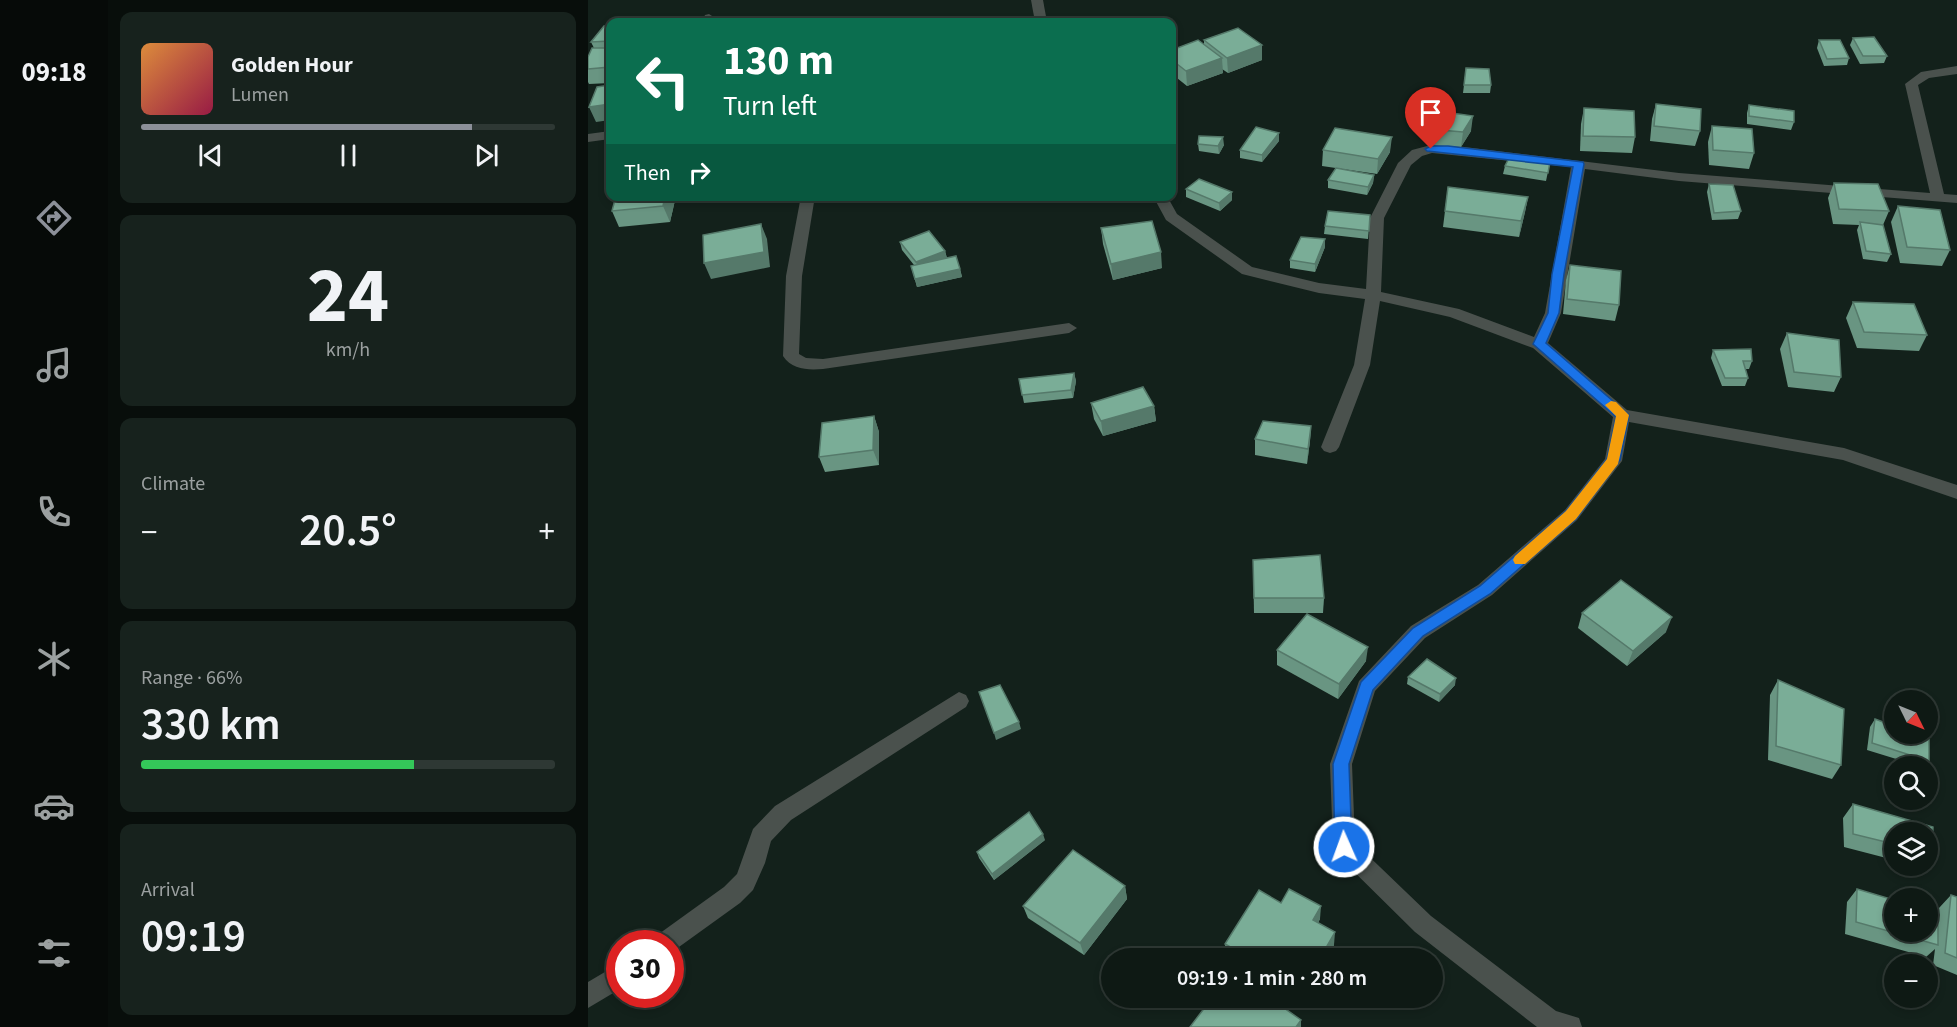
<!DOCTYPE html>
<html lang="en">
<head>
<meta charset="utf-8">
<style>
	body { margin:0; font-family:"Source Sans 3",sans-serif; background:#17221d; color:#f1f3f6; height:100vh; display:flex; flex-direction:column; font-size:22px; white-space:nowrap }
	* { box-sizing:border-box; margin:0 }
	p { font-size:20px; color:#9ba0a0 }
	.icon { flex:none; width:33px; height:33px; fill:none; stroke:currentColor; stroke-width:2; stroke-linecap:round; stroke-linejoin:round }
	.map { position:relative; flex:1; overflow:hidden }
	.sheet { display:flex; flex-direction:column; gap:12px; padding:12px; background:#080e0b; width:480px }
	.sheet>* { flex:none }
	.banner { position:absolute; left:18px; top:18px; width:570px; height:183px; border-radius:12px; box-shadow:0 3px 9px #0003,0 0 0 2px #2e3834; background:#0b6e4f; color:#fff; overflow:hidden }
	.needle { width:39px; rotate:133deg }
	.tools { position:absolute; left:1296px; top:690px; display:grid; gap:12px }
	.tools a { display:grid; place-items:center; width:54px; height:54px; border-radius:50%; background:#0e1914; box-shadow:0 3px 9px #0003,0 0 0 2px #2e3834; font-size:30px }
	.speed { position:absolute; left:18px; top:930px; display:flex; gap:12px; font-size:30px; font-weight:700; text-align:center }
	.speed>* { display:grid; place-content:center; width:78px; height:78px; border-radius:50%; background:#0e1914; box-shadow:0 3px 9px #0003,0 0 0 2px #2e3834; line-height:1 }
	.speed .limit { border:9px solid #d22; background:#fff; color:#111 }
	.pin { position:absolute; display:grid; place-items:center; width:51px; height:51px; color:#fff; margin:-62px -26px; border-radius:50% 50% 50% 0; rotate:-45deg; box-shadow:0 0 6px #0007 }
	.pin .icon { rotate:45deg }
	.me { position:absolute; width:66px; margin:-33px; rotate:358deg; stroke-linejoin:round; filter:drop-shadow(0 0 4px #0008) }
	.turn { display:flex; align-items:center; gap:21px; height:126px; padding:0 18px; font-size:27px }
	.turn .icon { width:78px; height:78px; stroke-width:2.5 }
	.turn b { display:block; font-size:42px; line-height:51px }
	.then { display:flex; align-items:center; height:57px; padding:0 18px; background:#0003; gap:12px; font-size:22px }
	.big { font-size:45px; font-weight:600; line-height:1.1 }
	.sheet .card { flex:1; display:flex; flex-direction:column; justify-content:center; gap:9px; min-width:0; padding:0 21px; border-radius:12px; background:#17221d }
	.sheet .dial { align-items:center; gap:0 }
	.dial b { font-size:78px; line-height:1 }
	.song { display:flex; align-items:center; gap:18px }
	.cover { width:72px; height:72px; border-radius:9px; background:linear-gradient(135deg,hsl(30 70% 55%),hsl(340 70% 35%)) }
	.played { height:6px; border-radius:3px; background:linear-gradient(90deg,#8c9099 80%,#2e3834 80%) }
	.keys { display:flex; justify-content:space-around; direction:ltr }
	.heat { display:flex; justify-content:space-between; align-items:center; font-size:33px; direction:ltr }
	.charge { height:9px; border-radius:4px; background:linear-gradient(90deg,#34c759 66%,#2e3834 0) }
	.trip { position:absolute; left:513px; top:948px; width:342px; height:60px; border-radius:30px; background:#0e1914; box-shadow:0 3px 9px #0003,0 0 0 2px #2e3834; font-weight:600; line-height:60px; text-align:center }
	main { display:flex; flex:1; min-height:0 }
	.tab-bar { display:flex; flex-direction:column; width:108px; justify-content:space-around; align-items:center; background:#060a08; color:#9ba0a0 }
	.tab-bar .icon { width:42px; height:42px }
	.tab-bar .current { color:#8c9099 }
	.tab-bar b { font-size:27px; color:#f1f3f6 }
	.map>svg:first-child { display:block }
	.lines { fill:none; stroke-linecap:round; stroke-linejoin:round }
	.street { fill:#4a514d; fill-rule:evenodd }
	.wall { fill:#699582 }
	.shaded-wall { fill:#55796a }
	.building { fill:#7aad97; stroke:#55796a; stroke-width:1.5 }
	.route { fill:#1a73e8; stroke:#114b97; stroke-width:1.5 }
	.slow { fill:#f59e0b }
</style>
</head>
<body>
<main>
<nav class="tab-bar">
<b>09:18</b>
<svg class="icon current" aria-label="directions" viewBox="0 0 24 24"><path d="M12 3l9 9-9 9-9-9zM9 14v-3h6M13 9l2 2-2 2"/></svg>
<svg class="icon" aria-label="music" viewBox="0 0 24 24"><path d="M9 18V5l10-2v13"/><circle cx="6" cy="18" r="3"/><circle cx="16" cy="16" r="3"/></svg>
<svg class="icon" aria-label="phone" viewBox="0 0 24 24"><path d="M5 4h4l2 5-3 2q2 4 5 5l2-3 5 2v4C11 20 4 13 5 4z"/></svg>
<svg class="icon" aria-label="climate" viewBox="0 0 24 24"><path d="M12 3v18M4 7l16 10M4 17L20 7"/></svg>
<svg class="icon" aria-label="car" viewBox="0 0 24 24"><path d="M5 17H2v-5l4-1 3-4h7l3 4 3 1v5h-3M9 17h6M6 11h13"/><circle cx="7" cy="17" r="2"/><circle cx="17" cy="17" r="2"/></svg>
<svg class="icon" aria-label="filters" viewBox="0 0 24 24"><path d="M4 7h16M4 17h16"/><circle cx="9" cy="7" r="2"/><circle cx="15" cy="17" r="2"/></svg>
</nav>
<section class="sheet">
<div class="card">
<div class="song"><i class="cover"></i><div><b>Golden Hour</b><p>Lumen</p></div></div>
<div class="played"></div>
<div class="keys"><svg class="icon" aria-label="previous" viewBox="0 0 24 24"><path d="M18 5L8 12l10 7zM5 5v14"/></svg><svg class="icon" aria-label="pause" viewBox="0 0 24 24"><path d="M8 5v14M16 5v14"/></svg><svg class="icon" aria-label="next" viewBox="0 0 24 24"><path d="M6 5l10 7-10 7zM19 5v14"/></svg></div>
</div>
<div class="card dial"><b>24</b><p>km/h</p></div>
<div class="card"><p>Climate</p>
<div class="heat"><a>−</a><b class="big">20.5°</b><a>+</a></div>
</div>
<div class="card"><p>Range · 66%</p><b class="big">330 km</b><div class="charge"></div></div>
<div class="card"><p>Arrival</p><b class="big">09:19</b></div>
</section>
<div class="map">
<svg width="1369" height="1027" viewBox="0 0 1369 1027">
	<rect width="100%" height="100%" fill="#13211b"/>
	<g class="lines">
		<g class="street">
			<path d="M443,0H455L459,22H447Z"/>
			<path d="M121,14L127,18L126,22H114L117,15Z"/>
			<path d="M1369,66V74L1341,78L1330,85L1356,194L1369,195V203L1091,181L997,169L973,313L960,343L1039,410L1256,448L1369,485V499L1255,460L1041,422L1034,461L989,520L904,595L837,638L787,691L764,764L767,843L843,916L968,1011L991,1018L994,1027H949L827,932L748,854L745,847L742,764L771,681L823,626L890,585L977,510L1017,459L1025,417L945,348L862,317L792,301L782,365L751,447L748,451L742,453L736,451L733,447L766,365L777,299L731,293L654,274L578,220L565,196H579L589,214L664,267L731,283L778,289L782,218L810,163L824,150L843,145H860L1091,173L1342,193L1317,84L1333,72ZM844,153L983,167L957,313L946,337L871,309L793,292L796,218L823,165L834,156Z"/>
			<path d="M22,131V139L0,142V134Z"/>
			<path d="M213,196H227L214,276L211,354L218,358L235,359L481,323L489,328L481,333L235,369C220,370 204,370 195,356L198,276Z"/>
			<path d="M371,692L378,695L381,701L378,707L203,820L183,841L177,863L165,890L152,903L84,952L82,953V944H65L68,936L136,887L149,874L165,829L187,806Z"/>
			<path d="M32,963V989L0,1008V982Z"/>
		</g>
	</g>
	<g class="wall">
		<path d="M22,26V83L1,84L0,82V57L6,48L3,42Z"/>
		<path d="M1265,38L1299,56L1296,63L1272,64L1262,45Z"/>
		<path d="M616,40L674,60L640,73L634,69L635,73L599,86L584,74V50L616,45Z"/>
		<path d="M1231,40L1261,58L1259,65L1236,66L1229,48Z"/>
		<path d="M878,68L903,85L902,93H875Z"/>
		<path d="M1068,104L1112,131L1107,146L1062,141L1064,119Z"/>
		<path d="M1161,105L1206,122L1203,130L1159,124V113Z"/>
		<path d="M996,108L1047,137L1044,153L992,151L993,124Z"/>
		<path d="M1124,126L1166,153L1161,169L1121,165L1120,142Z"/>
		<path d="M840,129L883,131L873,147L839,145Z"/>
		<path d="M691,141L674,162L652,158V150Z"/>
		<path d="M610,144L636,145L631,154L611,151Z"/>
		<path d="M735,150L802,152L789,174L734,166Z"/>
		<path d="M962,162L958,181L915,174L917,166Z"/>
		<path d="M786,175L785,183L779,195L740,188V180Z"/>
		<path d="M1246,183L1301,211L1295,225L1303,254L1299,262L1275,259L1269,230L1271,225L1245,224L1240,198Z"/>
		<path d="M1121,184L1153,211L1150,219L1124,220L1119,192Z"/>
		<path d="M860,187L940,197L937,212L931,237L855,227Z"/>
		<path d="M598,189L644,200L632,211L598,197Z"/>
		<path d="M28,196H88L82,222L31,227L24,211Z"/>
		<path d="M1310,206L1362,250L1354,266L1312,263L1303,222Z"/>
		<path d="M782,215L780,239L736,234L737,226Z"/>
		<path d="M513,228L574,268L525,280L515,244Z"/>
		<path d="M312,242L357,251L359,258L372,269L374,277L329,287L323,266L326,265L314,250Z"/>
		<path d="M737,247L727,272L702,268V260Z"/>
		<path d="M982,265L1031,305L1027,321L975,314L978,280Z"/>
		<path d="M1265,302L1339,335L1331,351L1269,348L1258,318Z"/>
		<path d="M1199,333L1253,377L1246,392L1200,387L1192,349Z"/>
		<path d="M1125,350L1164,361L1161,369H1157L1160,378L1157,386H1134L1123,358Z"/>
		<path d="M486,373L488,381L485,398L436,403L431,379Z"/>
		<path d="M503,403L566,406L568,421L515,436L506,419Z"/>
		<path d="M286,416L291,432V465L237,472L231,457Z"/>
		<path d="M723,426L722,441L719,464L667,455V439Z"/>
		<path d="M665,560L736,598L735,613H666Z"/>
		<path d="M994,613L1078,632L1039,666L990,628Z"/>
		<path d="M689,650L778,661L750,699L689,665Z"/>
		<path d="M820,677L867,685L851,702L819,684Z"/>
		<path d="M1190,680L1253,765L1244,779L1180,760L1182,695Z"/>
		<path d="M1287,719L1341,761L1337,766H1331L1279,750L1282,727Z"/>
		<path d="M1265,804L1345,827L1344,853L1340,858V832H1306V860L1256,847L1255,818Z"/>
		<path d="M457,840L406,880L391,858L389,852Z"/>
		<path d="M537,886L539,899L496,955L440,918L435,906Z"/>
		<path d="M1269,889L1350,919L1351,908L1363,895L1369,897V975L1345,965L1347,949L1338,957L1257,934L1259,902Z"/>
		<path d="M693,903L732,919L730,923L746,945L738,958H642L638,956L637,944Z"/>
	</g>
	<g class="shaded-wall">
		<path d="M674,45V60L640,73L639,58Z"/>
		<path d="M634,58L635,73L599,86L598,71Z"/>
		<path d="M22,104V120L8,122L1,107Z"/>
		<path d="M885,116L883,131L873,147L875,132Z"/>
		<path d="M691,133V141L674,162V155Z"/>
		<path d="M635,137L636,145L631,154L630,146Z"/>
		<path d="M804,137L802,152L789,174L790,159Z"/>
		<path d="M786,175L785,183L779,195L780,187Z"/>
		<path d="M644,192V200L632,211L631,203Z"/>
		<path d="M77,196H88L82,222L75,206Z"/>
		<path d="M940,197L937,212L931,237L933,221Z"/>
		<path d="M173,224L179,239L182,267L123,279L116,263Z"/>
		<path d="M737,239V247L727,272V264Z"/>
		<path d="M357,251L359,259L330,270L328,262Z"/>
		<path d="M573,252L574,268L525,280L523,264Z"/>
		<path d="M372,269L374,277L329,287L327,279Z"/>
		<path d="M486,373L488,381L485,398L483,390Z"/>
		<path d="M566,406L568,421L515,436L513,421Z"/>
		<path d="M286,416L291,432V465L285,450Z"/>
		<path d="M723,426L722,441L719,464L720,449Z"/>
		<path d="M1084,617L1078,632L1039,666L1045,651Z"/>
		<path d="M780,647L778,661L750,699L751,684Z"/>
		<path d="M868,678L867,685L851,702L852,694Z"/>
		<path d="M431,722L433,729L408,740L406,733Z"/>
		<path d="M455,834L457,840L406,880L404,874Z"/>
		<path d="M537,886L539,899L496,955L492,943Z"/>
		<path d="M733,906L732,919L724,932L725,920Z"/>
		<path d="M747,932L746,945L738,958H732Z"/>
		<path d="M713,1020V1027H708Z"/>
	</g>
	<g class="building">
		<path d="M16,26H22V41L3,42Z"/>
		<path d="M650,28L674,45L639,58L616,40Z"/>
		<path d="M1286,37L1299,56H1275L1265,38Z"/>
		<path d="M610,40L634,58L598,71L584,60V50Z"/>
		<path d="M1231,40H1252L1261,58L1239,59Z"/>
		<path d="M4,48H22V67L0,69V57Z"/>
		<path d="M878,68L901,69L903,85H876Z"/>
		<path d="M22,85V104L1,107L9,87Z"/>
		<path d="M1068,104L1113,109L1112,131L1066,126Z"/>
		<path d="M1161,105L1206,111V122L1161,116Z"/>
		<path d="M996,108L1046,111L1047,137L995,136Z"/>
		<path d="M843,110L885,116L875,132L840,129Z"/>
		<path d="M1124,126L1164,129L1166,153L1125,150Z"/>
		<path d="M668,127L691,133L674,155L652,150Z"/>
		<path d="M747,128L804,137L790,159L735,150Z"/>
		<path d="M611,136L635,137L630,146L610,144Z"/>
		<path d="M922,156L962,162L960,173L917,166Z"/>
		<path d="M748,168L786,175L780,187L740,180Z"/>
		<path d="M611,179L644,192L631,203L598,189Z"/>
		<path d="M1246,183L1290,184L1301,211L1251,209Z"/>
		<path d="M1121,184L1145,185L1153,211L1126,213Z"/>
		<path d="M860,187L940,197L933,221L857,211Z"/>
		<path d="M28,196H77L75,206L24,211Z"/>
		<path d="M1310,206L1352,210L1362,250L1319,247Z"/>
		<path d="M740,211L782,215L781,231L737,226Z"/>
		<path d="M564,221L573,252L523,264L513,228Z"/>
		<path d="M1272,222L1295,225L1303,254L1278,251Z"/>
		<path d="M173,224L176,252L116,263L115,235Z"/>
		<path d="M341,231L357,251L328,262L312,242Z"/>
		<path d="M713,237L737,239L727,264L702,260Z"/>
		<path d="M368,256L372,269L327,279L323,266Z"/>
		<path d="M982,265L1033,271L1031,305L979,299Z"/>
		<path d="M1265,302L1326,304L1339,335L1276,332Z"/>
		<path d="M1199,333L1251,340L1253,377L1206,372Z"/>
		<path d="M1163,349L1164,361H1155L1160,378H1137L1125,350Z"/>
		<path d="M486,373L483,390L434,395L431,379Z"/>
		<path d="M555,387L566,406L513,421L503,403Z"/>
		<path d="M286,416L285,450L231,457L234,423Z"/>
		<path d="M675,421L723,426L720,449L667,439Z"/>
		<path d="M732,555L736,598H666L665,560Z"/>
		<path d="M1033,580L1084,617L1045,651L994,613Z"/>
		<path d="M719,614L780,647L751,684L689,650Z"/>
		<path d="M839,659L868,678L852,694L820,677Z"/>
		<path d="M1190,680L1256,709L1253,765L1188,746Z"/>
		<path d="M412,685L431,722L406,733L391,692Z"/>
		<path d="M1287,719L1306,726V734H1331L1341,737V761L1284,743Z"/>
		<path d="M1265,804L1345,827L1344,853L1340,852V832H1306V844L1265,834Z"/>
		<path d="M441,812L455,834L404,874L389,852Z"/>
		<path d="M485,850L537,886L492,943L435,906Z"/>
		<path d="M701,889L733,906L725,920L747,932L732,958H662L637,944L671,890L693,903Z"/>
		<path d="M1269,889L1306,900V932H1340V909L1350,912V945L1268,922Z"/>
		<path d="M1363,895L1369,897V958L1357,953Z"/>
		<path d="M624,998H682L713,1020L708,1027H602Z"/>
	</g>
	<path class="route" d="M843,146H860L995,162L996,164L976,274L971,313L958,343L1041,415L1032,460L988,519L902,594L835,636L785,690L761,764L764,847L762,852L756,854L750,852L747,847L745,764L773,682L825,628L892,586L978,511L1019,459L1028,417L945,344L960,313L964,274L985,167L839,151L837,149Z"/>
	<path class="slow" d="M1023,401L1028,402L1041,415L1030,464L988,519L937,564H927L925,560L927,556L978,511L1019,459L1028,416L1017,405Z"/>
</svg>
<div class="tools">
<a><svg class="needle" viewBox="-14 -14 28 28"><path d="M0-13l5 13h-10z" fill="#e53935"/><path d="M0 13l5-13h-10z" fill="#9ba0a0"/></svg></a>
<a><svg class="icon" aria-label="search" viewBox="0 0 24 24"><circle cx="10" cy="10" r="6"/><path d="M15 15l6 6"/></svg></a>
<a><svg class="icon" aria-label="layers" viewBox="0 0 24 24"><path d="M12 4l9 5-9 5-9-5zM3 14l9 5 9-5"/></svg></a>
<a>+</a>
<a>−</a>
</div>
<div class="speed"><div class="limit">30</div></div>
<div class="pin" style="left:843px;top:149px;background:#d93025"><svg class="icon" aria-label="arrive" viewBox="0 0 24 24"><path d="M6 21V4h12l-3 4 3 4H6"/></svg></div>
<svg class="me" style="left:756px;top:847px" viewBox="-20 -20 40 40"><circle r="17" fill="#1a73e8" stroke="#fff" stroke-width="3"/><path d="M0-11L8 9 0 5-8 9z" fill="#fff"/></svg>
<div class="trip">09:19 · 1 min · 280 m</div>
<div class="banner">
<div class="turn"><svg class="icon" aria-label="left" viewBox="0 0 24 24"><path d="M17 20v-9H6M10 6l-5 5 5 5"/></svg><div><b>130 m</b>Turn left</div></div>
<div class="then">Then<svg class="icon" aria-label="right" viewBox="0 0 24 24"><path d="M7 20v-9h11M14 6l5 5-5 5"/></svg></div>
</div>
</div>
</main>
</body>
</html>
